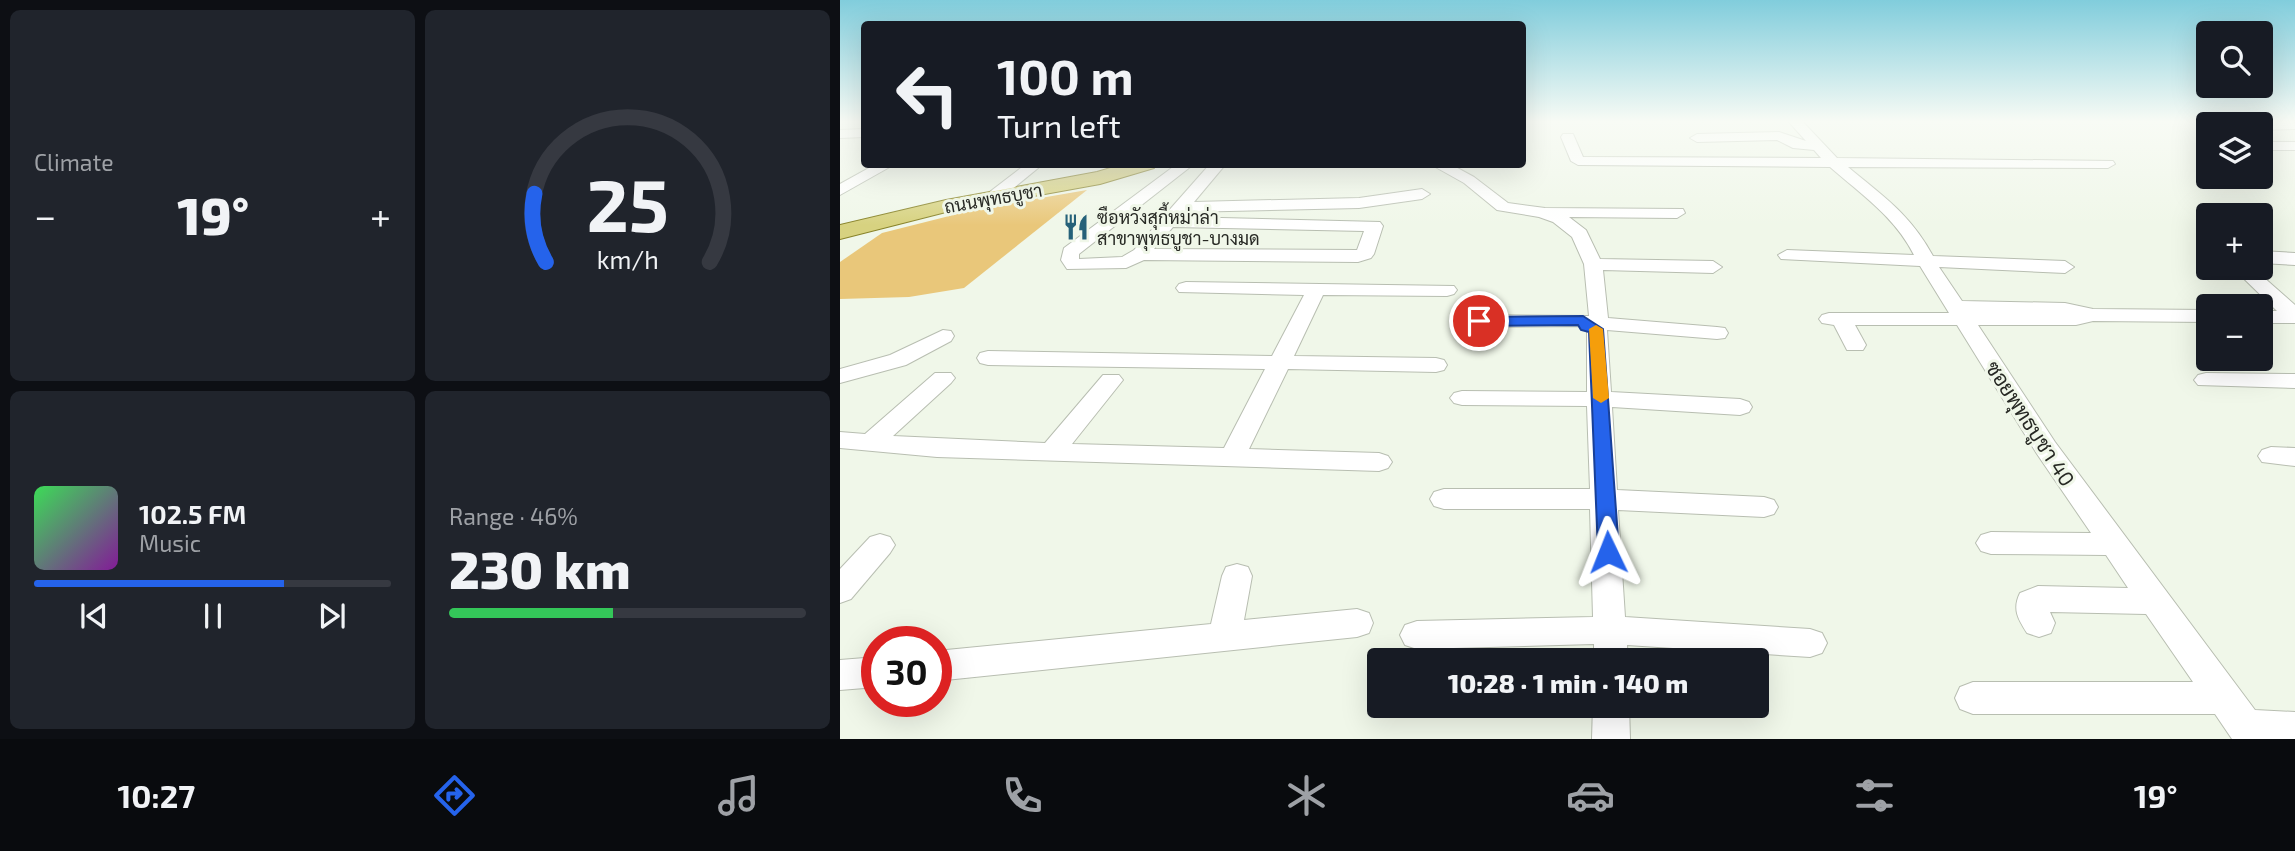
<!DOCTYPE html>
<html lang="en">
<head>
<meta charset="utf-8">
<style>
	body { margin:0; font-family:"Exo 2",Sarabun,sans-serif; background:#20242c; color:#f1f3f6; height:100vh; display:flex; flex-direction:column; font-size:26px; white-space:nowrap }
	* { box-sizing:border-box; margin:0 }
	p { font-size:23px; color:#9ea1a6 }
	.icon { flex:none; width:38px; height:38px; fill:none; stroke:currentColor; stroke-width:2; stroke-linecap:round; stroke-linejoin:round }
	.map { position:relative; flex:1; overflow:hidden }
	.sheet { display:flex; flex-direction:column; gap:10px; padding:10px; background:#0d0f14; width:840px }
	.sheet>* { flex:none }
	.top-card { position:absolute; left:21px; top:21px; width:665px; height:147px; border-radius:7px; box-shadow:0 7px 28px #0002; background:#171b24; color:#f1f3f6; overflow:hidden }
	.buttons { position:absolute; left:1356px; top:21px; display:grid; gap:14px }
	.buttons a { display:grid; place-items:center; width:77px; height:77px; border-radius:7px; background:#171b24; box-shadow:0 7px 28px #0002; font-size:35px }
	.speed { position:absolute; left:21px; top:626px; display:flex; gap:14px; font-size:35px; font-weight:700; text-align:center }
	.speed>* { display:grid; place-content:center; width:91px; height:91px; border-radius:50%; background:#171b24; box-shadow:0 7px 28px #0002; line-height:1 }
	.speed .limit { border:10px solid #d22; background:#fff; color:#111 }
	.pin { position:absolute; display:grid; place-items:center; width:60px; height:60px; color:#fff; margin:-30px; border:4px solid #fff; border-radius:50%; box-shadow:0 2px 7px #0007 }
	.me { position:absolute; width:77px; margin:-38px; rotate:358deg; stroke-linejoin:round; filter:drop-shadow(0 0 5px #0008) }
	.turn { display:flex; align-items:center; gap:24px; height:147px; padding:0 21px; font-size:32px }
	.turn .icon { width:91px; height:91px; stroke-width:2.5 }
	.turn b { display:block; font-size:49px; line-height:60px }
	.big { font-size:52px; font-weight:800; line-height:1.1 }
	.sheet .card { flex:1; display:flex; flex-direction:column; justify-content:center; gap:10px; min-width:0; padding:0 24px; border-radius:10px; background:#20242c }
	.sheet .dial { align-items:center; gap:0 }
	.dial svg { height:182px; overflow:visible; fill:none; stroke:#363941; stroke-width:7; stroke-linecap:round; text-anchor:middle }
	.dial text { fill:#f1f3f6; stroke:none }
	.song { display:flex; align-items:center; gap:21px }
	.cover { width:84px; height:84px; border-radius:10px; background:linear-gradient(135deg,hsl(130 70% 55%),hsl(290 70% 35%)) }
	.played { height:7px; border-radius:4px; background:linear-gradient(90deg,#2563eb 70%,#363941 70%) }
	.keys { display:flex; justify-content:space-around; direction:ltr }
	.heat { display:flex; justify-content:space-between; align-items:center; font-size:38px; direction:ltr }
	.charge { height:10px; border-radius:5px; background:linear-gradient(90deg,#34c759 46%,#363941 0) }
	.sheet .tiles { flex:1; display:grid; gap:10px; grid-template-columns:repeat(2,1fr) }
	.trip { position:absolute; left:527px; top:648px; width:402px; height:70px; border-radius:7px; background:#171b24; box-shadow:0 7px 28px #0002; font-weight:800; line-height:70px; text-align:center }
	.tab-bar { display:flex; height:112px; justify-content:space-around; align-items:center; background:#090b0e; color:#9ea1a6 }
	.tab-bar .icon { width:49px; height:49px }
	.tab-bar .active { color:#2563eb }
	.tab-bar b { font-size:32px; color:#f1f3f6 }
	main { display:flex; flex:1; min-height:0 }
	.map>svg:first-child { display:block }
	.green { fill:#e9c77a }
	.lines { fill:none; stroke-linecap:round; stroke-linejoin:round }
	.minor-casing { stroke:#b8beb1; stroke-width:2 }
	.major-casing { stroke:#888329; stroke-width:2 }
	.minor { fill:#fff; fill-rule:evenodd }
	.major { fill:#d7d280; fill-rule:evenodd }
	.route { fill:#2563eb; stroke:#184099; stroke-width:2 }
	.slow { fill:#f59e0b }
	.labels { text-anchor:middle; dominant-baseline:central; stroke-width:6; stroke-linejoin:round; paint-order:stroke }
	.far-street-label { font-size:18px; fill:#272924; stroke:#f0f7e9 }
	.far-poi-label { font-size:18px; fill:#272924; stroke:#f0f7e9; text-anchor:start }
	.street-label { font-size:21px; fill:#272924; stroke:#f0f7e9 }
</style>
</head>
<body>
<main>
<section class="sheet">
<div class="tiles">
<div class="card"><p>Climate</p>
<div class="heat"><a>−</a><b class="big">19°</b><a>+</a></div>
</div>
<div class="card dial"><svg viewBox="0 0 100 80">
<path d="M14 69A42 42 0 1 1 86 69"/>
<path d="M14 69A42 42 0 0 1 9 39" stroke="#2563eb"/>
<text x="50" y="56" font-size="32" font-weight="700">25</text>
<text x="50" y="72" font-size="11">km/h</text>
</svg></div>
<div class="card">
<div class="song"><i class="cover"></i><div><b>102.5 FM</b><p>Music</p></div></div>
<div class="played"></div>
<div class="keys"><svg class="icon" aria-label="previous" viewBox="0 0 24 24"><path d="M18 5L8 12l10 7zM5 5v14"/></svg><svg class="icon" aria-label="pause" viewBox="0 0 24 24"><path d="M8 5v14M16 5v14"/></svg><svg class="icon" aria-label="next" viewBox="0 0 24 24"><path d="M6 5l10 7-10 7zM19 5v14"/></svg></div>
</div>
<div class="card"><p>Range · 46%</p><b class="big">230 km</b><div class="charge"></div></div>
</div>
</section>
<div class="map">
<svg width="1455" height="739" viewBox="0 0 1455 739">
	<rect width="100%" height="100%" fill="#f0f7e9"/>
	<path class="green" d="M247,190L124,288L69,297L0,299V262L42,233L137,209Z"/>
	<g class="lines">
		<g class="minor-casing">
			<g id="minor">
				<path d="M948,121H962L997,158L1273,161L1275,164L1268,168L1008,167C1044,197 1070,214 1093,256L1225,261L1234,267L1225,273L1099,267L1122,301L1225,303L1253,309L1368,310V322L1253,321L1236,325H1138L1215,442L1415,710L1455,712V739H1392L1375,714H1133L1120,709L1115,698L1120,687L1133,682H1353L1306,614L1210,612L1215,623L1211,633L1199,637L1187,633C1178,619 1172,609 1180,593L1198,586L1288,588L1266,555L1151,554L1141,551L1136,543L1141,535L1151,532L1251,533L1197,454L1117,325H1015L1026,345L1023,350H1007L994,325L982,323L979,319L982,315L989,313H1109L1080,266L941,259L938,255L947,250L1074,255C1055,217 1021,194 990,167L738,165L731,161L721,137L723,134H733L743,157L981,158L974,150L953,148L937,140L857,142L850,138L857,134L939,132L966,141Z"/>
				<path d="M1366,121H1389L1391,124H1369Z"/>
				<path d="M1421,122H1452L1455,123V129L1421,130V124H1416Z"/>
				<path d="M24,129V137L0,138V130Z"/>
				<rect x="1421" y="142" width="34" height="8"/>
				<path d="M36,164H55L0,195V184Z"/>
				<path d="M186,164H203L159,200H147L145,197L147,194Z"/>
				<path d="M337,164H354L239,254V259L282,257L294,250L370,164L385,165L354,202L519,198L582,189L590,194L582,199L519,208L346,212L341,217L540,222L543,226L534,254L531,258L518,262L304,260L286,268L227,269L221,260L224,248ZM333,227L524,231L517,250L314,249Z"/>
				<path d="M590,164H610L634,177L668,203L705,208L843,209L845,213L837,218L729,217L746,230L760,259L873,261L882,267L873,273L763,270L768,318L877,327L885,328L888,333L885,338L877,339L767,330L771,392L900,399L909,402L912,407L909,412L900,415L772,407L777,490L924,497L934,500L938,507L934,514L924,517L778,510L785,617L970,629L982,633L987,643L982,653L970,657L787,645L788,660H754V644L577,649L565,645L560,635L565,625L577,621L753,617L750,509H604L594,506L590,499L594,492L604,489H750L747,406L622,405L614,403L610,398L614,393L622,391L747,392V326L639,327L632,325L629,321L632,317L639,315L749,316L744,264L732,237L713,222L699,217L657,210L624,183Z"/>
				<path d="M1421,251L1455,253V265L1421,263Z"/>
				<path d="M1393,268H1413L1455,305V323H1421V311H1437Z"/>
				<path d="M346,282L614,286L617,290L614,294L607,296L483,295L454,356L596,358L604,360L607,365L604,370L596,372L448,369L409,449L539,453L548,456L552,462L548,468L539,471L97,457L0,448V432L25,434L95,373H111L115,378L111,383L53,436L205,443L263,375H279L283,380L232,444L384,448L425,369L148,365L140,363L137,358L140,353L148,351L432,356L464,295L339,292L336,288L339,284Z"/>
				<path d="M103,330L111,331L114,336L111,341L66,365L0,383V369L50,355Z"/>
				<path d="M1366,373L1455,374V388L1358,385L1354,380L1358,375Z"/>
				<path d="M1431,447L1455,448V466L1422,462L1418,456L1422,450Z"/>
				<path d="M40,534L50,537L55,545L50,553L11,599L0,603V569L30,537Z"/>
				<path d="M397,564L408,567L412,576L404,620L517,609L529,613L533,623L529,633L517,637L96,681V651L371,624L382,576L386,567Z"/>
				<path d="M37,657V687L0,690V660Z"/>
				<path d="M753,705H789L790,739H752Z"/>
			</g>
		</g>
		<g class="major-casing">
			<path id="major" d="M284,164H316L314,168L260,184L106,212L0,239V225L106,200L257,172Z"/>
		</g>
		<use href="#minor" class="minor"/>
		<use href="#major" class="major"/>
	</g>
	<linearGradient id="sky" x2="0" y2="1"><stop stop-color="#81cddc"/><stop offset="0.54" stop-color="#f8fbf5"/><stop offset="1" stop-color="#f8fbf5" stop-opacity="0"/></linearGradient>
	<rect width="1455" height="225" fill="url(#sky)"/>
	<path class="route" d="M743,316L763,329L779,552L775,557L768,560L761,557L758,552L749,332L741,330L738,325L639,326L632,321L639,317Z"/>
	<path class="slow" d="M756,325L763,329L769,398L761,403L753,398L749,329Z"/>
	<defs>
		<g id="restaurant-bare" transform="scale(2.1)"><path d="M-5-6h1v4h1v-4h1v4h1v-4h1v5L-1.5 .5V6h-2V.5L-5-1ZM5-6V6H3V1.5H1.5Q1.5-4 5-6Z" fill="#256179" stroke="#f0f7e9" stroke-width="2.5" paint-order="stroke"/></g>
	</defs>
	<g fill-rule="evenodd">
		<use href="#restaurant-bare" x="236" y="227"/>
	</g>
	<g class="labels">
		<g class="far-street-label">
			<text transform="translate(153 198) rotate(-10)">ถนนพุทธบูชา</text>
		</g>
		<g class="far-poi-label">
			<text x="257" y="217">ซือหวังสุกี้หม่าล่า<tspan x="257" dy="21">สาขาพุทธบูชา-บางมด</tspan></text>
		</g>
		<g class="street-label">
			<text transform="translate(1191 423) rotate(57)">ซอยพุทธบูชา 40</text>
		</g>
	</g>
</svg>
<div class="buttons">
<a><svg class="icon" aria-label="search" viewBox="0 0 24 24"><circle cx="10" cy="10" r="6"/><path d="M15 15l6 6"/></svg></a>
<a><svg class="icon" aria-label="layers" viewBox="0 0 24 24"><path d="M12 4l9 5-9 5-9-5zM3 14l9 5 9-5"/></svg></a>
<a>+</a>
<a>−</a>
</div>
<div class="speed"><div class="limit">30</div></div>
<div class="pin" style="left:639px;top:321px;background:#d93025"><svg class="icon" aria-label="arrive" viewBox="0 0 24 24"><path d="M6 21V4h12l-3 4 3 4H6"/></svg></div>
<svg class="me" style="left:768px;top:552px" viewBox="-20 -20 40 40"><path d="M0-17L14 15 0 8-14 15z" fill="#2563eb" stroke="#fff" stroke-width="4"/></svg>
<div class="trip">10:28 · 1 min · 140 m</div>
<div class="top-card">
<div class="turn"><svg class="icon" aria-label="left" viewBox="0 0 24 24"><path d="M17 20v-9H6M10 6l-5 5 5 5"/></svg><div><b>100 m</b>Turn left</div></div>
</div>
</div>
</main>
<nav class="tab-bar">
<b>10:27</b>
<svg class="icon active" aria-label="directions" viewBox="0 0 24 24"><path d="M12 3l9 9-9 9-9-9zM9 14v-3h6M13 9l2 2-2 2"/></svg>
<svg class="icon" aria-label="music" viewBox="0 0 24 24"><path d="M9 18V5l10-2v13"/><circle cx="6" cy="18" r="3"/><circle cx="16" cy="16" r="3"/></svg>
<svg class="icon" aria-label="phone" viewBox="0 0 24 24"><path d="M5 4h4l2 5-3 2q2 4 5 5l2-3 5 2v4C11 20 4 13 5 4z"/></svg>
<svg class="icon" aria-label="climate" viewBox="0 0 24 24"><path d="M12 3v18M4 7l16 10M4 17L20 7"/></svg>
<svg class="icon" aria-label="car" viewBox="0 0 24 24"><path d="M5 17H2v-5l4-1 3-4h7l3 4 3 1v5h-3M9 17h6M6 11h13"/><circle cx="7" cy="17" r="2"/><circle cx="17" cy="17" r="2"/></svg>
<svg class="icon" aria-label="filters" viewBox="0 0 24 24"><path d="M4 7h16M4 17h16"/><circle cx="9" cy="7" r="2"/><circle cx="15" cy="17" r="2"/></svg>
<b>19°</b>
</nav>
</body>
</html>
